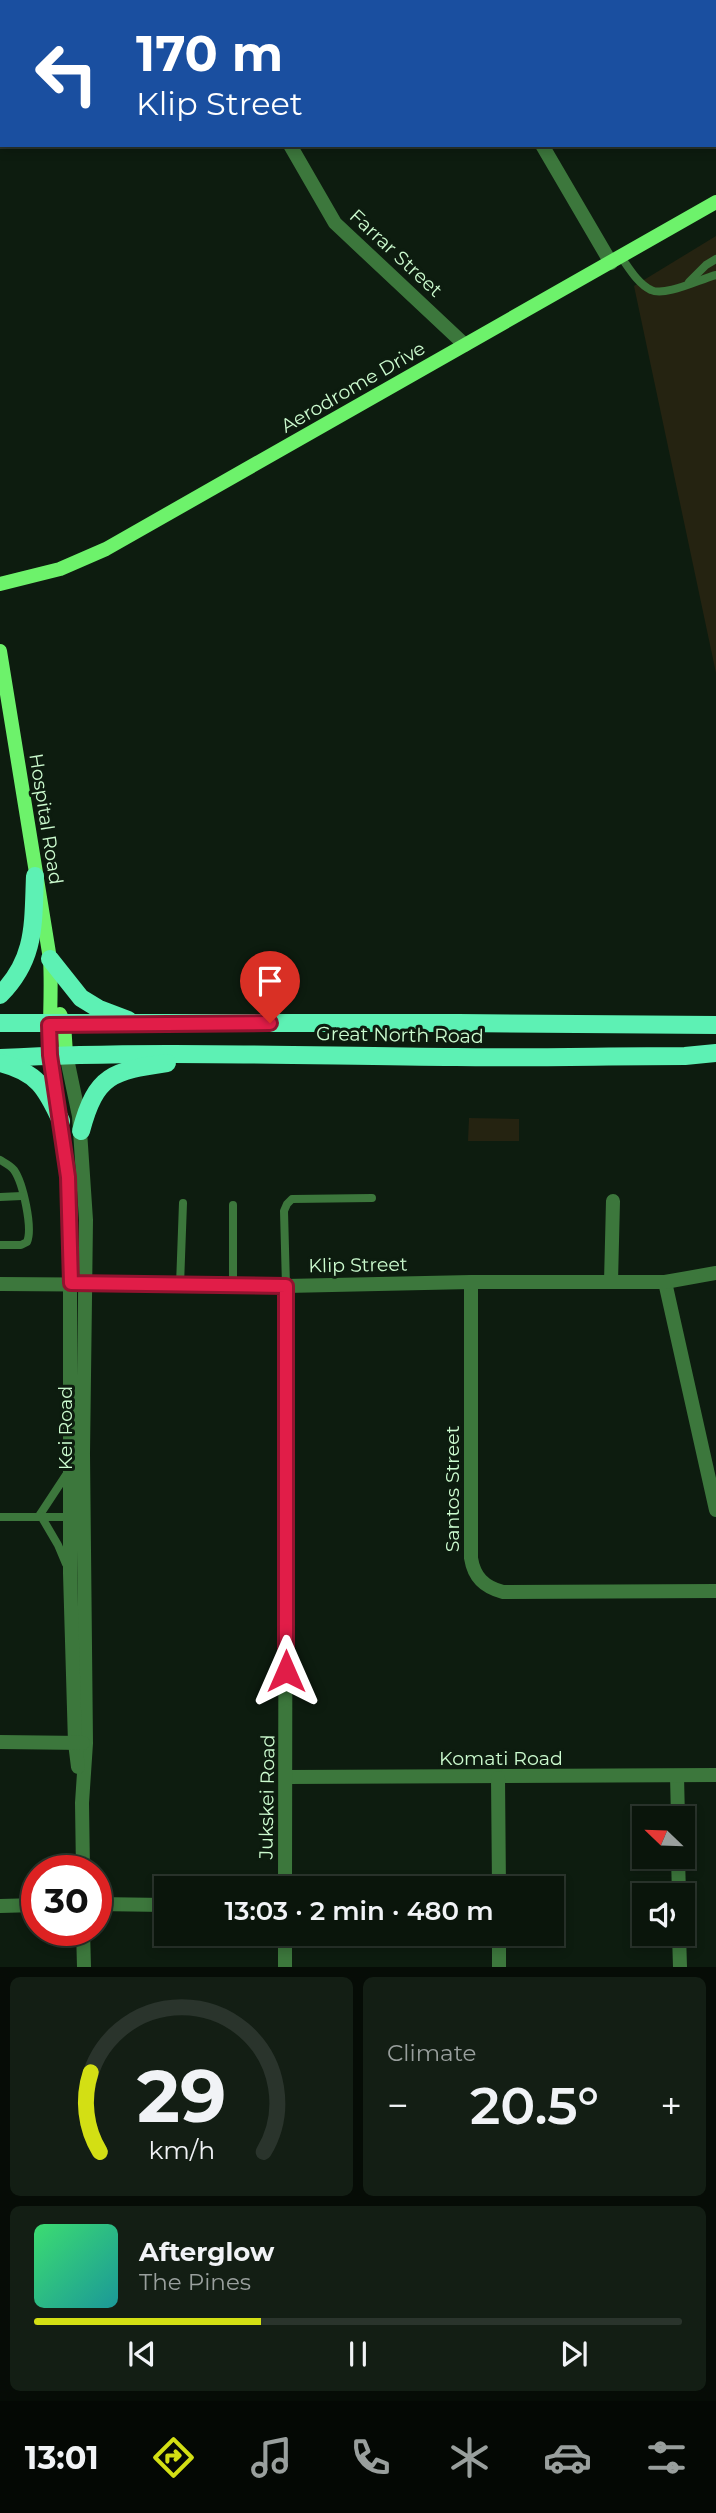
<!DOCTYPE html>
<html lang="en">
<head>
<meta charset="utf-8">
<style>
	body { margin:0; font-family:Montserrat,sans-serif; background:#131e14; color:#f1f3f6; height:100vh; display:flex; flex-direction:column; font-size:26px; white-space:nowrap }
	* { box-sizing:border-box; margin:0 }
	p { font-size:23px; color:#999f9d }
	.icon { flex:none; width:38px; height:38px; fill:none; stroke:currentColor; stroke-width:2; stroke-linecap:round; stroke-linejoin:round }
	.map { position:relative; height:1967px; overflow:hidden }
	.drawer { display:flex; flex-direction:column; gap:10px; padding:10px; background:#060c06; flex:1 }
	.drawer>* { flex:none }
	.banner { position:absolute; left:0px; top:0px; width:718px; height:147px; box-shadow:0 4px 10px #0003,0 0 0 2px #2a342c; background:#1a4fa0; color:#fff; overflow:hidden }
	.needle { width:46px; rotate:293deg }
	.fabs { position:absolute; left:632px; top:1806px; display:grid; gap:14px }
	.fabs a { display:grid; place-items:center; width:63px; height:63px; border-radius:0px; background:#0a150b; box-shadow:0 4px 10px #0003,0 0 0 2px #2a342c; font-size:35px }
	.speed { position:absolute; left:21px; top:1855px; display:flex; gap:14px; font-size:35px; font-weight:700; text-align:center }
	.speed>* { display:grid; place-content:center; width:91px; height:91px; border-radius:50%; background:#0a150b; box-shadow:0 4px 10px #0003,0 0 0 2px #2a342c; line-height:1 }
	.speed .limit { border:10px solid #d22; background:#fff; color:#111 }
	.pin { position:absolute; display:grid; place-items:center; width:60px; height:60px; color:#fff; margin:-72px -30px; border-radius:50% 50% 50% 0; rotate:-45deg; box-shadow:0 0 7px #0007 }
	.pin .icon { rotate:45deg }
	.me { position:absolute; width:77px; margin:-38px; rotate:0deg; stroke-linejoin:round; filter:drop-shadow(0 0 5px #0008) }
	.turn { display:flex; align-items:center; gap:24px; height:147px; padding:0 21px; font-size:32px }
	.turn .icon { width:91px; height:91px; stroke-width:2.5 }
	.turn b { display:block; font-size:49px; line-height:60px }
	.big { font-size:52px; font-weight:600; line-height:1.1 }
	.drawer .card { flex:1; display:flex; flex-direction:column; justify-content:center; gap:10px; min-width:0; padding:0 24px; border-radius:10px; background:#131e14 }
	.drawer .dial { align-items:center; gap:0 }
	.dial svg { height:182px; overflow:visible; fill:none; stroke:#2a342c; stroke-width:7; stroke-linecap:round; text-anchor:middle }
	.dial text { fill:#f1f3f6; stroke:none }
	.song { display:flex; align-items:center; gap:21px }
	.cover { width:84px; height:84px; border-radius:10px; background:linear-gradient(135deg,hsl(140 70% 55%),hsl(180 70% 35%)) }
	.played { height:7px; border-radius:4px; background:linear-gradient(90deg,#d3df14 35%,#2a342c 35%) }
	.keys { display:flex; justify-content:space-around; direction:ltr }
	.heat { display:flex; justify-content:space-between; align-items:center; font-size:38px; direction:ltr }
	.drawer .tiles { flex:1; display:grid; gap:10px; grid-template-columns:1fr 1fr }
	.card:last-child { grid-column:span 2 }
	.trip { position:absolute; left:154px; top:1876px; width:410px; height:70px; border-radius:0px; background:#0a150b; box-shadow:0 4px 10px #0003,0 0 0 2px #2a342c; font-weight:600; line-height:70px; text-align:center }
	.tabs { display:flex; height:112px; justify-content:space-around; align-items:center; background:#040804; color:#999f9d }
	.tabs .icon { width:49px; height:49px }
	.tabs .current { color:#d3df14 }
	.tabs b { font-size:32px; color:#f1f3f6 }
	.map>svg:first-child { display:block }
	.green { fill:#252311 }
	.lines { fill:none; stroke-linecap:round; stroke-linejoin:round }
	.lane { stroke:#3c773c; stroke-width:8 }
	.street { stroke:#3c773c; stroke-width:14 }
	.secondary { stroke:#6df26b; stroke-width:14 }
	.primary { stroke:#5df1b4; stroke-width:18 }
	.route-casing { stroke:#92132f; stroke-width:18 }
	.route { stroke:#e11d48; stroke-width:12 }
	.labels { text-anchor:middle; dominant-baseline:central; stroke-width:6; stroke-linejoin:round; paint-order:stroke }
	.street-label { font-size:19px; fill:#ccfbcf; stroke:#0d1c0f }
</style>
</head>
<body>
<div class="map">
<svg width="716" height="1967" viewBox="0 0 716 1967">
	<rect width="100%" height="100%" fill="#0d1c0f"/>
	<g class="green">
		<path d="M716,236V673L634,286Z"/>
		<path d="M469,1118L519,1119V1141H468Z"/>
	</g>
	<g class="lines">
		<g class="lane">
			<path d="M621,257C629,268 638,284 651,290C665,297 700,279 716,275"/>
			<path d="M689,282L706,265L716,259"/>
			<path d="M0,1160C5,1163 10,1165 14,1170C23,1183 33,1228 27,1242L21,1245H0"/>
			<path d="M0,1197L22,1196"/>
			<path d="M180,1285L183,1203"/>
			<path d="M233,1285V1205"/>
			<path d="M286,1286L284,1211L287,1204L292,1199L372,1198"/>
			<path d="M39,1516L66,1475"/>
			<path d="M41,1516L58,1545L66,1564"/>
			<path d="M0,1517H71"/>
		</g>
		<g class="street">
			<path d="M216,0V2"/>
			<path d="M460,0L461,2"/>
			<path d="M603,2L606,0"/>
			<path d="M290,145L335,223L465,345"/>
			<path d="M542,145L611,263"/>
			<path d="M66,1054L79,1116L86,1220L83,1454L86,1743L82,1803L83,1871"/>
			<path d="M50,1055L64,1141L70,1216V1573L75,1743L78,1767"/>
			<path d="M471,1282V1558C474,1577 484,1587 503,1592L716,1591"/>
			<path d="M611,1282L613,1201"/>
			<path d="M665,1282L716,1510"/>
			<path d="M0,1284L286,1286L471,1282H665L716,1273"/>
			<path d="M0,1742L83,1743"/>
			<path d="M677,1776L678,1818"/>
			<path d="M287,1777L716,1775"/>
			<path d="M498,1778L499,1888"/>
			<path d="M678,1857L679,1895"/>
			<path d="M285,1888L286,1286"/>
			<path d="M96,1904L166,1905"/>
			<path d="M0,1906L37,1905"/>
			<path d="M83,1930L84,1967"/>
			<path d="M285,1934V1967"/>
			<path d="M499,1934V1967"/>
			<path d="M679,1934L680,1967"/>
		</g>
		<g class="secondary">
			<path d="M0,584L60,569L106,549L716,202"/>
			<path d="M0,651L50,959C52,992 49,1023 50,1055"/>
			<path d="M60,1014L64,1023L66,1054"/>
		</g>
		<g class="primary">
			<path d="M50,959L81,998L99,1009L128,1020"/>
			<path d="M0,995C36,959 33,924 35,876"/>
			<path d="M0,1023H458L716,1025"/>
			<path d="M0,1058C152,1050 304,1056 456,1057C533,1058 609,1056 685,1056L716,1053"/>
			<path d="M0,1063C37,1072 46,1088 61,1121"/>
			<path d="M81,1131C96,1074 113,1071 167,1063"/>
		</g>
	</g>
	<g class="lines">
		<g class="route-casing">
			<path id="route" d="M270,1023L49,1025L50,1055L68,1177L71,1283L286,1286V1671"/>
		</g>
		<use href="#route" class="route"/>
	</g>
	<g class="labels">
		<g class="street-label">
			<text transform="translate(396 253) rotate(43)">Farrar Street</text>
			<text transform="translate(353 387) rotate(-30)">Aerodrome Drive</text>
			<text transform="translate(46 819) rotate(81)">Hospital Road</text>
			<text transform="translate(400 1035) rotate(1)">Great North Road</text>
			<text transform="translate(358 1265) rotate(-1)">Klip Street</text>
			<text transform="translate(65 1428) rotate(-90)">Kei Road</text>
			<text transform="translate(452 1489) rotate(-90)">Santos Street</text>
			<text x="501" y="1758">Komati Road</text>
			<text transform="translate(267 1797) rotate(-89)">Jukskei Road</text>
		</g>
	</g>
</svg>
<div class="fabs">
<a><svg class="needle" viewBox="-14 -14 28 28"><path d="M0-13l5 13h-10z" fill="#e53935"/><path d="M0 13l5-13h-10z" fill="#999f9d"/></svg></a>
<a><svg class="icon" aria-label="sound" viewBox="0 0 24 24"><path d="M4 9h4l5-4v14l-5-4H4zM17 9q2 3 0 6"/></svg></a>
</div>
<div class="speed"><div class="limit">30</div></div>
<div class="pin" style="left:270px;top:1023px;background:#d93025"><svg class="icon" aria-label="arrive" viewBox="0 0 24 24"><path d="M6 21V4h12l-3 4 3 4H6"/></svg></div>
<svg class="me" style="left:286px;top:1671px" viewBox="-20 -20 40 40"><path d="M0-17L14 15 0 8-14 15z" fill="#e11d48" stroke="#fff" stroke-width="4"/></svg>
<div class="trip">13:03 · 2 min · 480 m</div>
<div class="banner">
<div class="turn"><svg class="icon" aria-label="left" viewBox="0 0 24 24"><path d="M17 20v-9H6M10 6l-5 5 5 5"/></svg><div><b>170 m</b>Klip Street</div></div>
</div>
</div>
<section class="drawer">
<div class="tiles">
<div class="card dial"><svg viewBox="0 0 100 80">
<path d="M14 69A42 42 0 1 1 86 69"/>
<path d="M14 69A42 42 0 0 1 10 34" stroke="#d3df14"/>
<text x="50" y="56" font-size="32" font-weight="700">29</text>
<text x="50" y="72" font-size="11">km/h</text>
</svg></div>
<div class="card"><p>Climate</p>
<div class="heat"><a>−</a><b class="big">20.5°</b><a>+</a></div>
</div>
<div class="card">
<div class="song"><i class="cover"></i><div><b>Afterglow</b><p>The Pines</p></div></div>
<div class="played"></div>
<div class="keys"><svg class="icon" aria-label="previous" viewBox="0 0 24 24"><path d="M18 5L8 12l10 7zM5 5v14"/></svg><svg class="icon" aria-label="pause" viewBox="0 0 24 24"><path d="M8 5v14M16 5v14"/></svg><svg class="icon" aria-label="next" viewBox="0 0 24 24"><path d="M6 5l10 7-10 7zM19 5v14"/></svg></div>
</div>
</div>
</section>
<nav class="tabs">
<b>13:01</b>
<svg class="icon current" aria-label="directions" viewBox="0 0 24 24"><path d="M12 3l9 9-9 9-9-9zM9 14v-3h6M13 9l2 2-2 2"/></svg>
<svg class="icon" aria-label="music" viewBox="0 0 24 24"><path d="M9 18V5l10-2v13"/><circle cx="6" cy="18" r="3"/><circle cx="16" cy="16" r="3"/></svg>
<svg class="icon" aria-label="phone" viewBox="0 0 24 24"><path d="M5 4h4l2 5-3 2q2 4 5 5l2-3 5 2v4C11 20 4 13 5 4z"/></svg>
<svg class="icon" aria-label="climate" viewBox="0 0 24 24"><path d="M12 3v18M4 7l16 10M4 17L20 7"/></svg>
<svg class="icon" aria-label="car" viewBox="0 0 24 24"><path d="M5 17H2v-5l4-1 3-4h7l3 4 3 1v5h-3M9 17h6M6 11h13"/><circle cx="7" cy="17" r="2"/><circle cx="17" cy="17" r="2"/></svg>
<svg class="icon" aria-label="filters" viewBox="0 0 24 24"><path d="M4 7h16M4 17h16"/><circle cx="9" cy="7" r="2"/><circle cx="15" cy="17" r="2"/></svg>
</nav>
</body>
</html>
